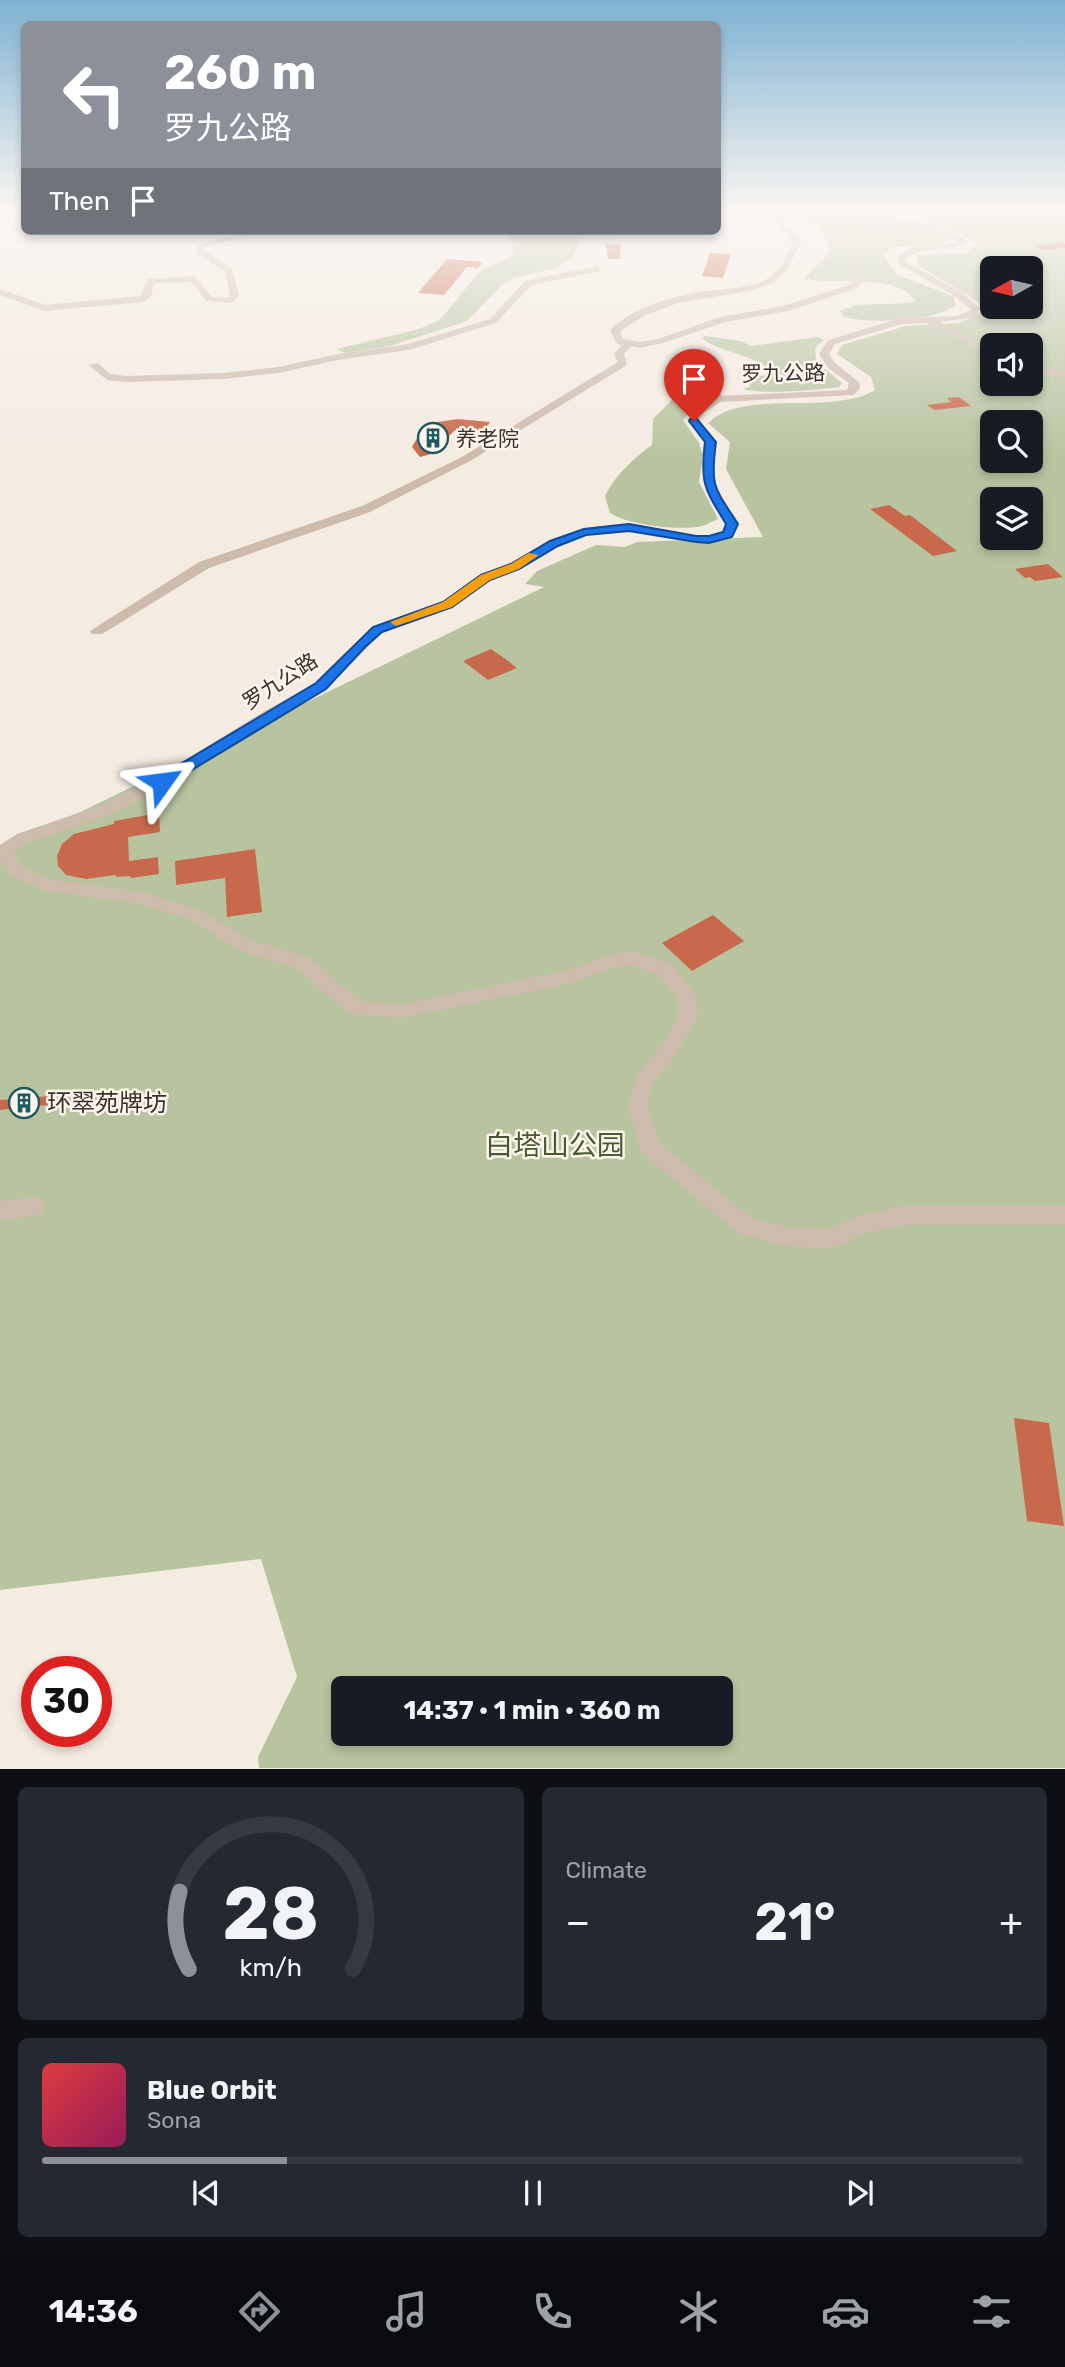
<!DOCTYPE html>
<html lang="en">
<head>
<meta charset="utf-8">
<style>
	body { margin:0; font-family:Rubik,"Noto Sans SC",sans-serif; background:#242831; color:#f1f3f6; height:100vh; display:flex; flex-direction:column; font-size:26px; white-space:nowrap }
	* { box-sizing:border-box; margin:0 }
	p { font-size:23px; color:#9ea1a6 }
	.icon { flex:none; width:38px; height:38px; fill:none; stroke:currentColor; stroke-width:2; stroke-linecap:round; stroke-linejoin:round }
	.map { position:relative; height:1769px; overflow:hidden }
	.side { display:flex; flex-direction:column; gap:18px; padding:18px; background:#0d0f14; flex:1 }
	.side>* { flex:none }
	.hud { position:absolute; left:21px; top:21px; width:700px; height:214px; border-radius:10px; box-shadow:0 4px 10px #0003; background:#8c9099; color:#fff; overflow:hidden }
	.needle { width:46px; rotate:262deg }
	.controls { position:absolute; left:980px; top:256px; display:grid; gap:14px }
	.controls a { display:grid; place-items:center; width:63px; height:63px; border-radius:10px; background:#171b24; box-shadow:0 4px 10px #0003; font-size:35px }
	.speed { position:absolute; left:21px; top:1656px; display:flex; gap:14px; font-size:35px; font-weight:700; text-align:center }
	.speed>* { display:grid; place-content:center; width:91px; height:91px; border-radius:50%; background:#171b24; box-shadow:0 4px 10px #0003; line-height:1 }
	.speed .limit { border:10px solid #d22; background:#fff; color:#111 }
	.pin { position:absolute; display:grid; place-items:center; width:60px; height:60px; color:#fff; margin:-72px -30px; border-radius:50% 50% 50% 0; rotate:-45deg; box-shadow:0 0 7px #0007 }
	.pin .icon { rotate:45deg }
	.me { position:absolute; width:77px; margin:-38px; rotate:59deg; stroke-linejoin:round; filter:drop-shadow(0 0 5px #0008) }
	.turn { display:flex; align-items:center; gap:24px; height:147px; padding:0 28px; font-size:32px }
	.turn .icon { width:91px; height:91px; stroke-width:2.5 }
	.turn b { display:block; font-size:49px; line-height:60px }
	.then { display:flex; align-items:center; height:66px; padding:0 28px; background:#0003; gap:14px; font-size:26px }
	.big { font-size:52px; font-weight:700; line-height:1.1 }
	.side .tile { flex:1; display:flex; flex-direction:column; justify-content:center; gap:10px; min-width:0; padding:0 24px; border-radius:10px; background:#242831 }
	.side .dial { align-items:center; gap:0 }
	.dial svg { height:182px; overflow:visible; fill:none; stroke:#363941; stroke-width:7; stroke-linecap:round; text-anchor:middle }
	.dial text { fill:#f1f3f6; stroke:none }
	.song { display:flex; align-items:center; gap:21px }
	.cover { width:84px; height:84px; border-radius:10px; background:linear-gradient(135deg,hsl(0 70% 55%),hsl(330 70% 35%)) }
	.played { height:7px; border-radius:4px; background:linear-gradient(90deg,#8c9099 25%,#363941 25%) }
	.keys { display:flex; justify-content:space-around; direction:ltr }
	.heat { display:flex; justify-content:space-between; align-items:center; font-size:38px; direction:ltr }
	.side .tiles { flex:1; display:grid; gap:18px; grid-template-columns:1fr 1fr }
	.tile:last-child { grid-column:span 2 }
	.trip { position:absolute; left:331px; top:1676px; width:402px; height:70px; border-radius:10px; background:#171b24; box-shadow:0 4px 10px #0003; font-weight:700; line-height:70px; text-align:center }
	.menu { display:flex; height:112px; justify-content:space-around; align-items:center; background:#090b0e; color:#9ea1a6 }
	.menu .icon { width:49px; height:49px }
	.menu .on { color:#8c9099 }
	.menu b { font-size:32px; color:#f1f3f6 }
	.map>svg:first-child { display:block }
	.green { fill:#b8c4a0; fill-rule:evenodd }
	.building { fill:#c8694b }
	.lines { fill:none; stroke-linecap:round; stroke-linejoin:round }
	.minor { fill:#cdbbac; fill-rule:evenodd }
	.route { fill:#1a73e8; stroke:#114b97; stroke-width:2 }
	.slow { fill:#f59e0b }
	.labels { text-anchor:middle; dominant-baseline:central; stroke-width:5; stroke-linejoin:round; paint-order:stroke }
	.far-street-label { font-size:21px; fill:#3b302b; stroke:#fbf5ee }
	.far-poi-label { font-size:21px; fill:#3b302b; stroke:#fbf5ee; text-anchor:start }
	.poi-label { font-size:24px; fill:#3b302b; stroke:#fbf5ee; text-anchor:start }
	.near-park-label { font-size:28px; fill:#4a5a2e; stroke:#fbf5ee }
</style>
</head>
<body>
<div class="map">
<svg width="1065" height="1769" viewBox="0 0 1065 1769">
	<rect width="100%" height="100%" fill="#f4ebe1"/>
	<g class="green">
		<path d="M802,209L878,211L891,217V223L923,227L950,239L939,245L891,247L883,255L898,275L953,296L956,305C934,322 871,324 844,317L840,311C864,299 891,308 916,301C894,271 836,287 805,278L828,254L830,246L819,227L798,216Z"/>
		<path d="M932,209H1065V1768H259L258,1757L297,1677L261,1559L0,1590V851L544,587L525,584L537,571L596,545L625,547L637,542L763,537L726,469L730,442L708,423C745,387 830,417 875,390L871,377L837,354L842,345L906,326L959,323L979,314L982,307L977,301L917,265V255L966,253L976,245L959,232L924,221ZM992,268H1031V306H992ZM992,345H1031V383H992ZM992,422H1031V460H992ZM992,499H1031V537H992ZM343,1689H721V1734H343Z"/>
		<path d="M500,231H603L618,234L612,238L581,239L573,257L553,269L513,278L501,286L467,321L390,346L345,353L337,349L419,329L440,320L480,271L514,255L512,240Z"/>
		<path d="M705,336L741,341L751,346L818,337L824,340L815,348L816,362L842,383L839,387C815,390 765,395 743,389L750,387L749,380L756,376L770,375L761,369L764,365C744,353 721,352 701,338Z"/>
		<path d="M686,392H721V396L700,402L683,420L699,443L703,455L699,482L718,519C711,522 705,526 697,527C674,530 629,525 610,513L605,496C616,474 632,460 652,445L653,419L677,395Z"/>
	</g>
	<g class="building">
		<path d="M1061,242L1065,244V248L1044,250L1035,246Z"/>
		<path d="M606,243L621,245L620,259H608Z"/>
		<path d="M710,253L731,254L723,278L702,276Z"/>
		<path d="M447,259L483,262L478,268L467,267L444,295L418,293Z"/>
		<path d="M959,397L971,406L934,410L927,405L951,402L947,398Z"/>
		<path d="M458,419L490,422L483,432L465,429L454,431L446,439L437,442L435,446L438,452L420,457L412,447L423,428L437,422Z"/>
		<path d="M889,505L905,516L910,515L957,551L933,556L870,509Z"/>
		<path d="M1048,564L1063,577L1035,581L1030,577L1025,578L1015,569Z"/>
		<path d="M491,649L504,658L517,668L488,680L463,661Z"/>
		<path d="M159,813L160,832L128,837L129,861L158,857L159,874L131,878L130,876L116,877V875L86,879L66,875L58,866L57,856L62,844L74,834L114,824V821Z"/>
		<path d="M255,849L262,912L227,917L225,878L176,885L175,861Z"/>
		<path d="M713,915L744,941L692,971L662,943Z"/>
		<path d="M50,1096L48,1105L0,1110V1100Z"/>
		<path d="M1014,1418L1049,1423L1064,1526L1027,1521Z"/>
	</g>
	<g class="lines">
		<g class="minor">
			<path d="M757,209C779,208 789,226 801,242L787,270L773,283L749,291L678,303L646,315L620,331L623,339L640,342L658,339L720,317L783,306L849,285L854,282L853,268L861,229C894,215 937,219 966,241L962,246L922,251L905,258L906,262L963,293L979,308L976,317L940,322L992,349V356L926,323L902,324L835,344L829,354L836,364L859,382L860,388L854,395L720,402L704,413L699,421L716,442C711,487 715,488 738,525L732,537L709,544L629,531L586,535L558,546L520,569L491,580L452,608L382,633L326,689L275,717L168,786L111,814L29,842L13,853L24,868L49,879L142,892L199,910L251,940L310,958L360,1001L402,1004L569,970L612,954L633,951L671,964L696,995L698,1017L677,1053L655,1081L647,1105L660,1143L752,1218L785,1226L829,1229L861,1215L906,1205H1065V1225H906L864,1234L830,1249L785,1246L738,1233L643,1154L640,1148L627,1105L639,1072L663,1043L678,1017L677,997L657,974L632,965L614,967L572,983L402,1018L355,1015L348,1013L296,968L239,950L187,918L141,904L46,891L12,876L0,860V845L17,834L99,806L156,778L265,711L316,683L372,627L442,602L481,574L510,563L550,540L584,528L629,523L696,535L708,536L723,532L726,525C703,487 700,487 704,442L689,421L696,409L718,396L847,390L849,383L828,368L819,354L828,340L901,318L957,316L971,310L956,297L898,263V255L914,247L958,242C929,227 899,219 868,232L862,268V283L855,289L788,311L725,322L663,343L640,348L631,346L624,354L627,365L470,461L370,512L209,568L102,634H92L90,631L199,562L362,506L462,457L618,362L614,354L622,345L616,343L610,330C633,307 674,296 705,291C729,288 759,290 777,271C785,263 788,252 793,242L774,218Z"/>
			<path d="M251,231H265L205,247L204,250L232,269L239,295L233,303L206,301L192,282L154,283L151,297L143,302L44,311L0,295V289L45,305L141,296L147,279L194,276L212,297L228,298L230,295L225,272L197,253V245Z"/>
			<path d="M598,266L601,271L531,285L496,323L409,350L338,360L278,373L223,379L127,382L107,380L89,365L98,363L110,374L127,376L223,373L278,367L338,354L408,344L490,319L525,281Z"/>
			<path d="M1031,365L1065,371V377L1031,371Z"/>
			<path d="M35,1197L43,1200L46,1207L43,1214L0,1221V1201Z"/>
		</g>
	</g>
	<linearGradient id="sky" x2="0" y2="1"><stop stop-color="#7eb2d2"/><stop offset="0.46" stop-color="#faf6f2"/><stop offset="1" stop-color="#faf6f2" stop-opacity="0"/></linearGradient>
	<rect width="1065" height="456" fill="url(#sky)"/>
	<path class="route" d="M690,419H697L716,442C710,487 714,487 738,524L732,537L709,543L696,542L629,531L586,535L558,546L519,569L490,580L452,607L382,632L365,647L326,689L167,785H157L155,782L157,778L316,683L373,627L443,602L481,575L511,564L550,541L584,529L629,524L696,536H709L723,532L726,524C705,489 700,485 705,442L689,421Z"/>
	<path class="slow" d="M529,553L539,555L519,569L490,580L452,607L396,626L390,622L443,602L481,575L511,564Z"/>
	<defs>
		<g id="building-ring" transform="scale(1.575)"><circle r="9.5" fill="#fbf5ee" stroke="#1f5a5e" stroke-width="1.5"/><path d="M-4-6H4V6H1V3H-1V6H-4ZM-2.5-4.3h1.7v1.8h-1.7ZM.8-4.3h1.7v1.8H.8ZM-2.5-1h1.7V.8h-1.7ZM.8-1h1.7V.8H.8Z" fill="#1f5a5e"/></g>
	</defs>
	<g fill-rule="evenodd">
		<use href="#building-ring" x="433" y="438"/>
		<use href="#building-ring" x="24" y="1103"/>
	</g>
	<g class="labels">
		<g class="far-street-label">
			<text transform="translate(783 373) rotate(-1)">罗九公路</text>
			<text transform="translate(280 681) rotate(-33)">罗九公路</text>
		</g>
		<g class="far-poi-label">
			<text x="456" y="438">养老院</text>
		</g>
		<g class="poi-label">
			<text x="47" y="1103">环翠苑牌坊</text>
		</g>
		<g class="near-park-label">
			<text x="555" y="1145">白塔山公园</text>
		</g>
	</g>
</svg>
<div class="controls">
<a><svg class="needle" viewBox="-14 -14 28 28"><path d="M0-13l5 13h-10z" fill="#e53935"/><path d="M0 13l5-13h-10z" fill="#9ea1a6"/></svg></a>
<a><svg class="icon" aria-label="sound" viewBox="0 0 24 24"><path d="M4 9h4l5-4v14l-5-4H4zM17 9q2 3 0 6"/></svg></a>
<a><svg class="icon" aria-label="search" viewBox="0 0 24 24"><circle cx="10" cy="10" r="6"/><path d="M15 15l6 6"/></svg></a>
<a><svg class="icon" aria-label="layers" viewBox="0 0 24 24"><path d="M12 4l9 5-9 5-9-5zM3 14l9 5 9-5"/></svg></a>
</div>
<div class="speed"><div class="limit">30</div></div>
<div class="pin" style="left:694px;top:421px;background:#d93025"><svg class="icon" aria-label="arrive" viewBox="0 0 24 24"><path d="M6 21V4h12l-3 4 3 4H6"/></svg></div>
<svg class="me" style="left:162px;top:782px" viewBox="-20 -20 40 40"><path d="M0-17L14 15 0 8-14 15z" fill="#1a73e8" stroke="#fff" stroke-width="4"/></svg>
<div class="trip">14:37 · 1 min · 360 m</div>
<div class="hud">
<div class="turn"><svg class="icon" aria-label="left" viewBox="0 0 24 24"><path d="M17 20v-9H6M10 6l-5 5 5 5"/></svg><div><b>260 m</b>罗九公路</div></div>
<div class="then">Then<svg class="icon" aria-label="arrive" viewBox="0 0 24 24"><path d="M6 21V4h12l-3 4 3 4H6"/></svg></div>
</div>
</div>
<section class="side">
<div class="tiles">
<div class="tile dial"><svg viewBox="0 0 100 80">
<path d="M14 69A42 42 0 1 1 86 69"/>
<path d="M14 69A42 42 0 0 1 10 35" stroke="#8c9099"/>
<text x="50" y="56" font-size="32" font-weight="700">28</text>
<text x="50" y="72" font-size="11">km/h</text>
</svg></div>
<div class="tile"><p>Climate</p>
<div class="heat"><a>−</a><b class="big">21°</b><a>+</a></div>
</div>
<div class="tile">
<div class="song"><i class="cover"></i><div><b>Blue Orbit</b><p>Sona</p></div></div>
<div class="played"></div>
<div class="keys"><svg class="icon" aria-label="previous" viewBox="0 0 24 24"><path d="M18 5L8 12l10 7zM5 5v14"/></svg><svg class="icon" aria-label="pause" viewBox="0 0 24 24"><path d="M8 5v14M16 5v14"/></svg><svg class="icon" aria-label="next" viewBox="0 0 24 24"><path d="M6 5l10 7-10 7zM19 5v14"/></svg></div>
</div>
</div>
</section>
<nav class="menu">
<b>14:36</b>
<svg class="icon on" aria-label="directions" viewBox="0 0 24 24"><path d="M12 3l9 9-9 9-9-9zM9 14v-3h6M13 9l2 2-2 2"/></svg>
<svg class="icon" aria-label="music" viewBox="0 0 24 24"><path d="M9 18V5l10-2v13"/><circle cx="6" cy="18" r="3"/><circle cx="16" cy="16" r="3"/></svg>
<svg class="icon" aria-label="phone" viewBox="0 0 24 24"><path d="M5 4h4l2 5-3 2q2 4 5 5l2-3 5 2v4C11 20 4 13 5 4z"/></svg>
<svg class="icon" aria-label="climate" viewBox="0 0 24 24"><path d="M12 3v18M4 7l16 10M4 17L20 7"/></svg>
<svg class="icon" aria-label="car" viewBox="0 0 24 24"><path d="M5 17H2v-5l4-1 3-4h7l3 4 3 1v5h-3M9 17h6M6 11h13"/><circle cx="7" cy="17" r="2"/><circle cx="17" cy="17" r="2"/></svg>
<svg class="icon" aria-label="filters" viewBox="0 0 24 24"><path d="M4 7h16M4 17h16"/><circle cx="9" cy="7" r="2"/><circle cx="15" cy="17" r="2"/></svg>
</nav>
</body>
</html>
